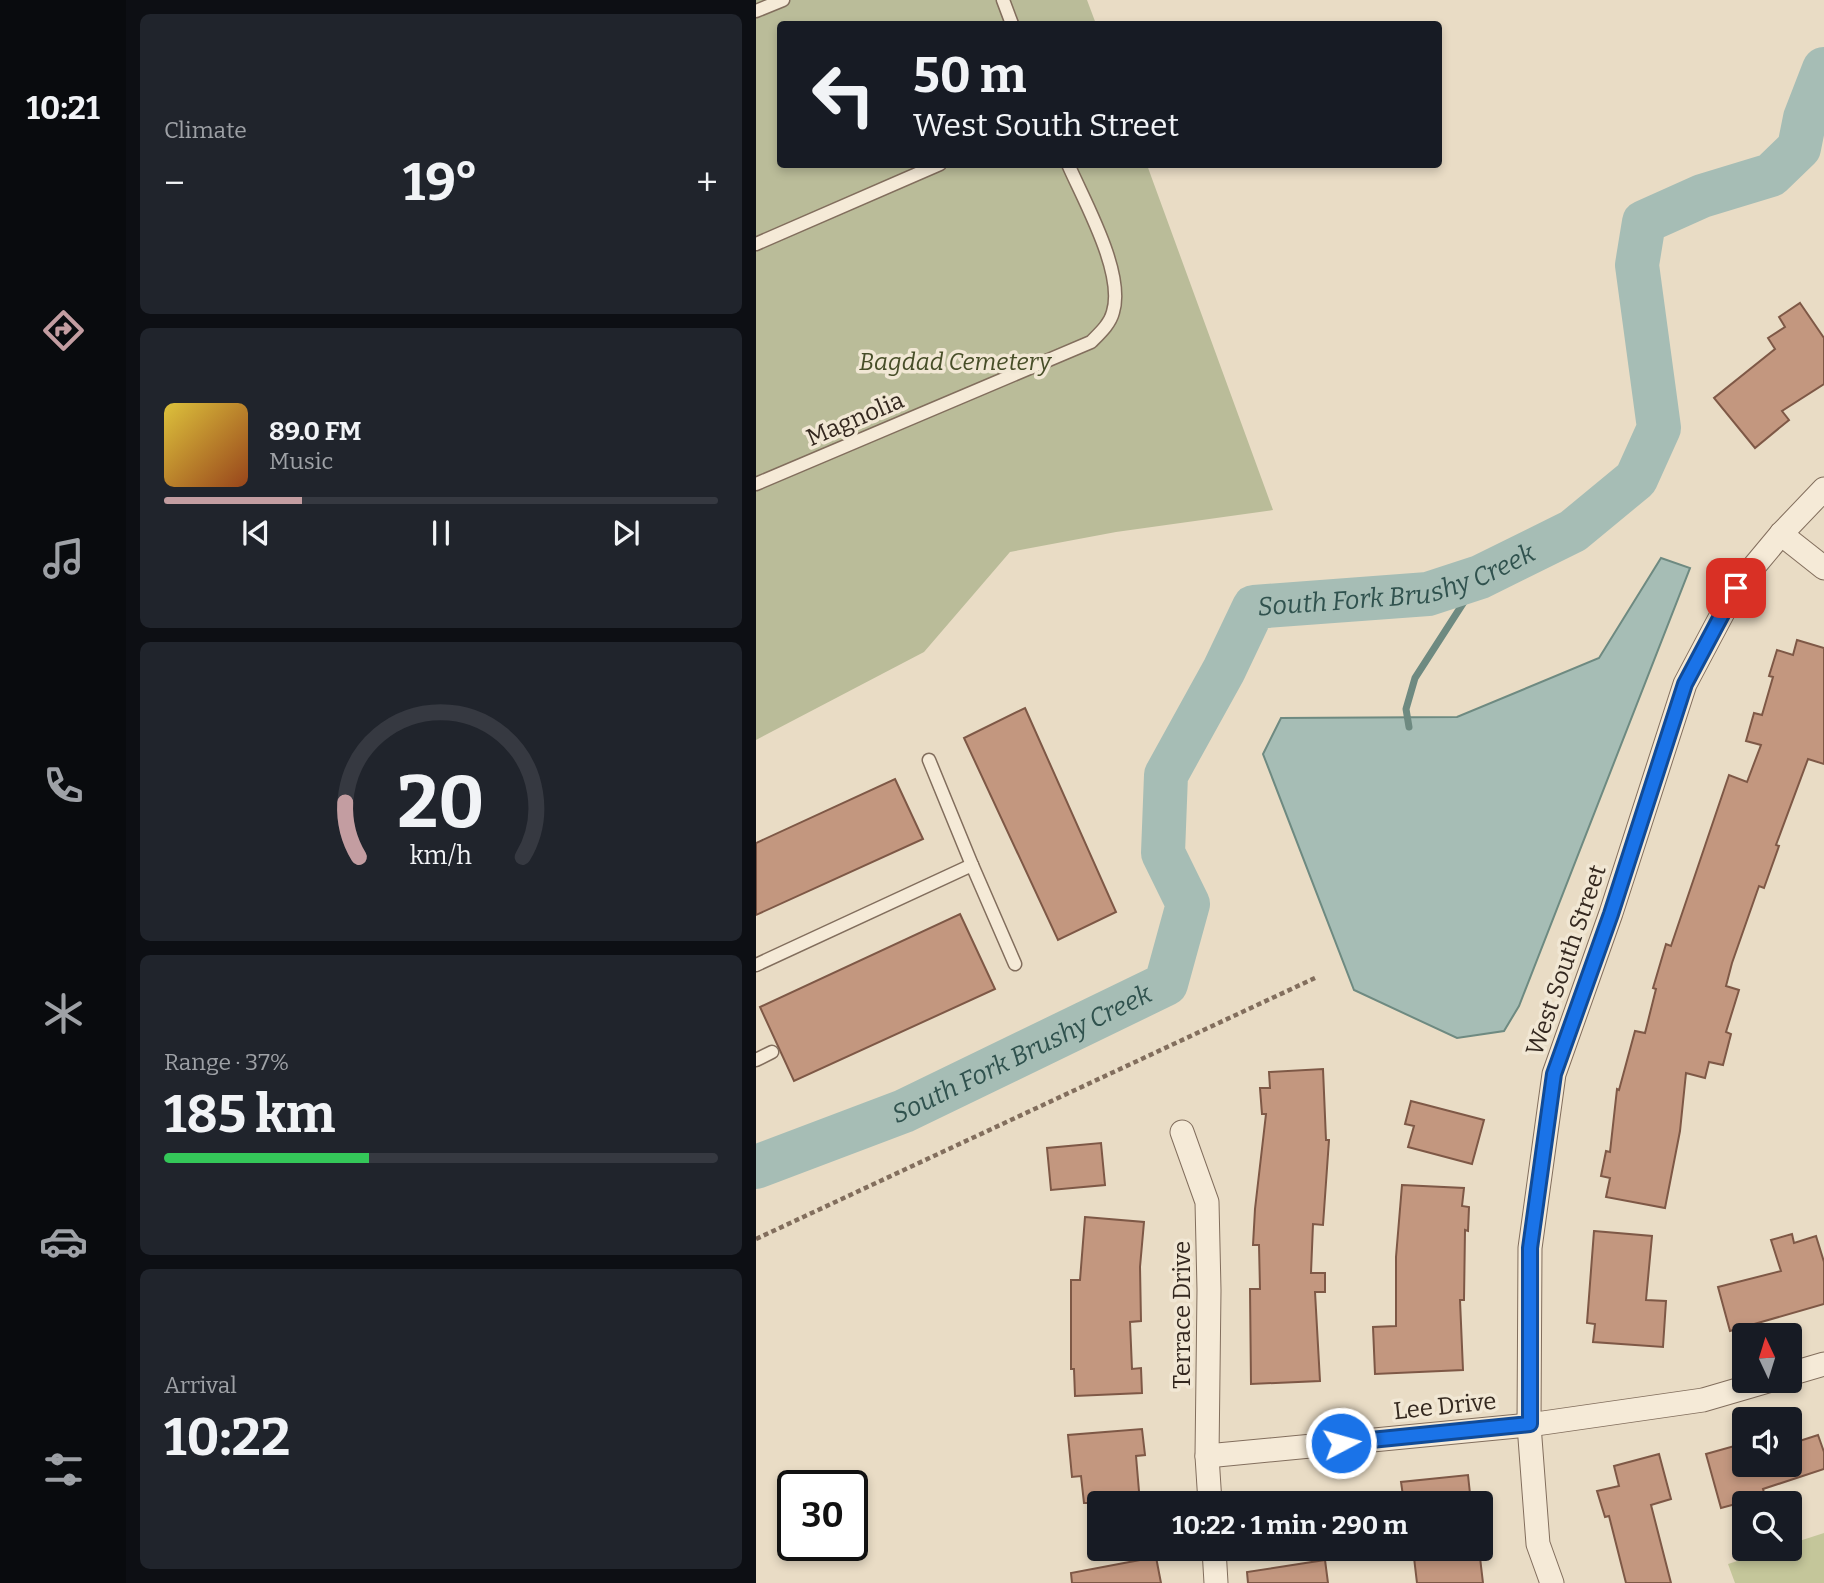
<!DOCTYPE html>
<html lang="en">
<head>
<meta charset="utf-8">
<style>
	body { margin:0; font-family:Bitter,serif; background:#20242c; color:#f1f3f6; height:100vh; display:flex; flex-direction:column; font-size:26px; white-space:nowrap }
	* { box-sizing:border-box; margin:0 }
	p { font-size:23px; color:#9ea1a6 }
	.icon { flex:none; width:38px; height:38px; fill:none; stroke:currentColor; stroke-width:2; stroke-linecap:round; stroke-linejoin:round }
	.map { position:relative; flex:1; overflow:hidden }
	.sheet { display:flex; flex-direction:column; gap:14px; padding:14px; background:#0d0f14; width:630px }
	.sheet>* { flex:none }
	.guide { position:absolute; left:21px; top:21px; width:665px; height:147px; border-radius:7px; box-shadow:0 4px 10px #0003; background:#171b24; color:#f1f3f6; overflow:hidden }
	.needle { width:46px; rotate:356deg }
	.fabs { position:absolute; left:976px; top:1323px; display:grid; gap:14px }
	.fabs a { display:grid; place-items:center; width:70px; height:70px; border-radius:7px; background:#171b24; box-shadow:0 4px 10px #0003; font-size:35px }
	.speed { position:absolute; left:21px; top:1470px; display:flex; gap:14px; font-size:35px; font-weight:700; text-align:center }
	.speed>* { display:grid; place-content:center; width:91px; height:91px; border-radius:50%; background:#171b24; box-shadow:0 4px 10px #0003; line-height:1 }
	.speed .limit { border:4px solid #111; border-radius:10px; background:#fff; color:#111 }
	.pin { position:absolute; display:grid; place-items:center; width:60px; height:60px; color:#fff; margin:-30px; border-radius:14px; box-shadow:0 4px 10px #0006 }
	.me { position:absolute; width:77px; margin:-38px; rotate:84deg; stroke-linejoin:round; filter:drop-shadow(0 0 5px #0008) }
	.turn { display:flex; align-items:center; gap:24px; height:147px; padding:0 21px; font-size:32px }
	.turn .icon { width:91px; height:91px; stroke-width:2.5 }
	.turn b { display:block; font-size:49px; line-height:60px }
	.big { font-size:52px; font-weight:700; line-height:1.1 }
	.sheet .tile { flex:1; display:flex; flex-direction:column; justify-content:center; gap:10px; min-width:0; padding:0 24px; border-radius:10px; background:#20242c }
	.sheet .dial { align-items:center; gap:0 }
	.dial svg { height:182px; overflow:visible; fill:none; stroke:#363941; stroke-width:7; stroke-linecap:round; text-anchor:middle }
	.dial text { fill:#f1f3f6; stroke:none }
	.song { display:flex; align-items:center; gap:21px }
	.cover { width:84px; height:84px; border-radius:10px; background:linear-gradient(135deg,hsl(50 70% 55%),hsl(20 70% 35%)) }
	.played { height:7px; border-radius:4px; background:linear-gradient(90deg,#c39da1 25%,#363941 25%) }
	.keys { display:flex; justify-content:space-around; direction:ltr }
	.heat { display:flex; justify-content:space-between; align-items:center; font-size:38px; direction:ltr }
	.charge { height:10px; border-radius:5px; background:linear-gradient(90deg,#34c759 37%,#363941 0) }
	.trip { position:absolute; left:331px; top:1491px; width:406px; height:70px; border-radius:7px; background:#171b24; box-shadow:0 4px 10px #0003; font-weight:700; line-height:70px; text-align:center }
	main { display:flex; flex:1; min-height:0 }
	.dock { display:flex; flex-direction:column; width:126px; justify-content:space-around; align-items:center; background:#090b0e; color:#9ea1a6 }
	.dock .icon { width:49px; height:49px }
	.dock .selected { color:#c39da1 }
	.dock b { font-size:32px; color:#f1f3f6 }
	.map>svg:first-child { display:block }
	.green { fill:#c4c69a }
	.cemetery { fill:#babc99 }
	.water { fill:#a6bdb5; stroke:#6e8a81; stroke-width:2 }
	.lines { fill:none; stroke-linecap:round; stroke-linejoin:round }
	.stream { stroke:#6e8a81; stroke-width:7 }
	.river { stroke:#a6bdb5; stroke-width:44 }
	.building { fill:#c3977f; stroke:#7e5846; stroke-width:2 }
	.service-casing { stroke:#826e5d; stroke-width:15 }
	.minor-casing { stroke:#826e5d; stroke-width:25 }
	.path { stroke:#826e5d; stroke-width:4.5; stroke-dasharray:5 3.5; stroke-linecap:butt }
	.service { stroke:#f5ead7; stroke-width:12 }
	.minor { stroke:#f5ead7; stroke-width:23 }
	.route-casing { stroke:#114b97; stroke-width:18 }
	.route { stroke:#1a73e8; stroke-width:12 }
	.labels { text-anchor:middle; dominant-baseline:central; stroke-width:7; stroke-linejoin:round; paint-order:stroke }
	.park-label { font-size:24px; font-style:italic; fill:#474e28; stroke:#f1e7d4 }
	.street-label { font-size:24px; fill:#34281f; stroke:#f1e7d4 }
	.water-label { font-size:26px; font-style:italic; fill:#30524e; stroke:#f1e7d4 }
</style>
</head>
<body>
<main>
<nav class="dock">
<b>10:21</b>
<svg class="icon selected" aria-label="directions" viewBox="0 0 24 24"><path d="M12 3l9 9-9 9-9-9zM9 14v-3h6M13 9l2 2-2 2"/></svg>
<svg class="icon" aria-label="music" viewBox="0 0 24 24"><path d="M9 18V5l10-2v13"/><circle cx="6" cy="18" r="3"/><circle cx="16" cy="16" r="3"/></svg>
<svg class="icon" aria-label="phone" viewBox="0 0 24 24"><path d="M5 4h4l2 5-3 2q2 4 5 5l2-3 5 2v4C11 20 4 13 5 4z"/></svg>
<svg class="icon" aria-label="climate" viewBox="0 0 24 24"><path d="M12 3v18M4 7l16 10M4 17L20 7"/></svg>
<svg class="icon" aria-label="car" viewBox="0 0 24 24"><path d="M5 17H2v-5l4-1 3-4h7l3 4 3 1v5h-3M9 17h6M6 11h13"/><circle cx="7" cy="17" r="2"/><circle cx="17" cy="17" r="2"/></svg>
<svg class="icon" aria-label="filters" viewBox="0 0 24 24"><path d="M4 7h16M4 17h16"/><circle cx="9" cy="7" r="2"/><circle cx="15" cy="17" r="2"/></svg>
</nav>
<section class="sheet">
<div class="tile"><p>Climate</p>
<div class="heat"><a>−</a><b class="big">19°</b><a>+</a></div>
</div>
<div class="tile">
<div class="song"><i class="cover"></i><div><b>89.0 FM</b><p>Music</p></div></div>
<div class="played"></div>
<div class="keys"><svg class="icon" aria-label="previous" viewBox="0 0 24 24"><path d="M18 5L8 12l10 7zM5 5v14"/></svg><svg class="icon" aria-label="pause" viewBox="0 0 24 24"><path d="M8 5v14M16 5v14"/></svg><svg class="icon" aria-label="next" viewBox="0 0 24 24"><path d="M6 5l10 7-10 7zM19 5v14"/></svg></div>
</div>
<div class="tile dial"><svg viewBox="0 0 100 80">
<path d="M14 69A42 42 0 1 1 86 69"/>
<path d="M14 69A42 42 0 0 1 8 45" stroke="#c39da1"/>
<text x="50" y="56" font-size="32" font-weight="700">20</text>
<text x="50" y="72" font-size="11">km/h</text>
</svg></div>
<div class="tile"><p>Range · 37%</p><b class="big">185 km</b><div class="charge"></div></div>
<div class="tile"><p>Arrival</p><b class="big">10:22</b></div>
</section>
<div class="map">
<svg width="1068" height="1583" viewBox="0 0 1068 1583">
	<rect width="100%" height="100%" fill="#e9dcc5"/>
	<path class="green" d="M1068,1533V1583H979L972,1564L1019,1549H1034V1544Z"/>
	<path class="cemetery" d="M0,0H331L340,24H24V164L391,165L517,510L360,532L254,552L168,652L0,740Z"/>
	<path class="water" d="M905,558L934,568L763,1006L748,1031L701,1038L598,990L507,754L525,718L701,717L843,658Z"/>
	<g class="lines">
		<path class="stream" d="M653,727L650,709L659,678L724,577"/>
		<path class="river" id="s1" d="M0,1167L148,1111L410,984L432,904L407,853L410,775L468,670L498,607L672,594L724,577L817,531L880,479L903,428L881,265L888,222L946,196L1015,175L1043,148L1049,118L1068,69"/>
	</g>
	<g class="building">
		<path d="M1044,303L1068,338V384L1026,411L1033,420L999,448L958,398L1019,349L1012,338L1029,327L1023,317Z"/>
		<path d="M1041,640L1068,648V764L1052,759L1020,845L1023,846L1008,888L1003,886L976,963L970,986L983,990L970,1032L975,1034L967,1065L953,1062L949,1078L930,1073L924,1131L909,1208L850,1197L854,1178L845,1176L850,1151L854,1152L861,1089L863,1090L879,1031L889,1033L900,989L897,988L910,944L915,946L973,775L991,782L1005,745L990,741L998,713L1006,715L1017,677L1013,676L1021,650L1037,655Z"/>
		<path d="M269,708L360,912L302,940L208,738Z"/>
		<path d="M139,779L167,839L0,915V843Z"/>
		<path d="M204,914L239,989L38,1081L4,1007Z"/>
		<path d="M567,1069L570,1140H573L567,1225L557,1224L555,1273H569V1292H559L564,1381L495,1384L494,1289H504L503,1245H497L499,1209L510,1114H506L504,1088H514L513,1072Z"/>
		<path d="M655,1101L728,1120L716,1164L652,1147L658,1126L649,1124Z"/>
		<path d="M345,1143L349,1185L295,1190L291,1148Z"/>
		<path d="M646,1185L708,1188L706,1206L713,1207L712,1231L709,1230L708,1300H704L707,1370L619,1374L617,1327L640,1326V1257Z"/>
		<path d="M329,1217L388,1222L384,1267L385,1321L374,1322L376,1369L385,1368L386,1393L319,1396L318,1369H315V1280H324Z"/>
		<path d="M838,1231L896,1236L890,1300L910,1301L907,1347L837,1342L839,1324L831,1323Z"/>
		<path d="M1036,1234L1038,1243L1060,1236L1068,1262V1304L974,1331L962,1287L1025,1271L1015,1240Z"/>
		<path d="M386,1429L389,1455L380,1456L384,1503H328L325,1476L316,1477L312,1435Z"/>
		<path d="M1062,1435L1068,1452V1469L1007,1489L1009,1496L965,1508L950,1454L989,1443V1465H1034V1444Z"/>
		<path d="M903,1454L915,1499L895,1505L915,1583H870L853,1516L849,1517L841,1491L863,1486L858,1466Z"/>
		<path d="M712,1475L715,1503H648L645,1482Z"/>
		<path d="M657,1549H723L727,1583H661Z"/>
		<path d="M400,1557L405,1583H316L315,1573Z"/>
		<path d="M569,1560L572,1583H492L491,1572Z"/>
	</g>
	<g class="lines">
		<g class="service-casing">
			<g id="service">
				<path d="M247,0L256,24"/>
				<path d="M0,11L27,0"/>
				<path d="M0,244L184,164"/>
				<path d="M0,484L335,342C344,333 354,324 357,312C369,273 328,201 312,164"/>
				<path d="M173,760L216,865"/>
				<path d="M0,965L216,865L259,964"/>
				<path d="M0,1060L16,1052"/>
			</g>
		</g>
		<g class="minor-casing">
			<g id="minor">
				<path d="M1025,534L1068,568"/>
				<path d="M426,1132L451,1202L453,1290L451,1456L454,1503"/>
				<path d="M1034,1374L1068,1364"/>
				<path d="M451,1456L773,1425L947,1400L1012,1381"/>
				<path d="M458,1549L460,1583"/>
				<path d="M796,1583L782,1544L773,1425L774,1248L798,1074L855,913L929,684L980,588L1025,534L1068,489"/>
			</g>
		</g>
		<path class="path" d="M0,1239L559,978"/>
		<use href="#service" class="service"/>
		<use href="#minor" class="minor"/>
	</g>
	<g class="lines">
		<g class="route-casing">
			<path id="route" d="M585,1443L774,1424V1248L798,1074L855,914L929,684L980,588"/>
		</g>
		<use href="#route" class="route"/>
	</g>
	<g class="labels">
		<g class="park-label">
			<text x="199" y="362">Bagdad Cemetery</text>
		</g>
		<g class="street-label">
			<text transform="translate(99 419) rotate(-23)">Magnolia</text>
			<text transform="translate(810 960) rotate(-71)">West South Street</text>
			<text transform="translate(426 1315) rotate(-90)">Terrace Drive</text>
			<text transform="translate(689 1406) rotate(-6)">Lee Drive</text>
		</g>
		<g class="water-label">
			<text stroke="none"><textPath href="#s1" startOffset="1003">South Fork Brushy Creek</textPath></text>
			<text stroke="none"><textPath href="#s1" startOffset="289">South Fork Brushy Creek</textPath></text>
		</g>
	</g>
</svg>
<div class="fabs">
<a><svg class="needle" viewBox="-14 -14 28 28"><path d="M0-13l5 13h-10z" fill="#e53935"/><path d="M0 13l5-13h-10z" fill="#9ea1a6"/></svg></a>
<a><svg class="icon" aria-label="sound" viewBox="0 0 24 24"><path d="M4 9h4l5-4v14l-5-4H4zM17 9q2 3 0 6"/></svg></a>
<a><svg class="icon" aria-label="search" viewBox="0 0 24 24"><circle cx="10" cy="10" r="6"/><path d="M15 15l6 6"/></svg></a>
</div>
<div class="speed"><div class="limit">30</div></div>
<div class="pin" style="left:980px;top:588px;background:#d93025"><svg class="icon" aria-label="arrive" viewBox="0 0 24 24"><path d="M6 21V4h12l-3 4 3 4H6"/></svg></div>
<svg class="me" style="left:585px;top:1443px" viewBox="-20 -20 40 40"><circle r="17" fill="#1a73e8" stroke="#fff" stroke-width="3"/><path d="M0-11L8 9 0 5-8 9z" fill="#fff"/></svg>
<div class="trip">10:22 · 1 min · 290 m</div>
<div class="guide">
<div class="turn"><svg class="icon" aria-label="left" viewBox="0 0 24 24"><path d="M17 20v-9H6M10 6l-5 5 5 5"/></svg><div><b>50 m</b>West South Street</div></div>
</div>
</div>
</main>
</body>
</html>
